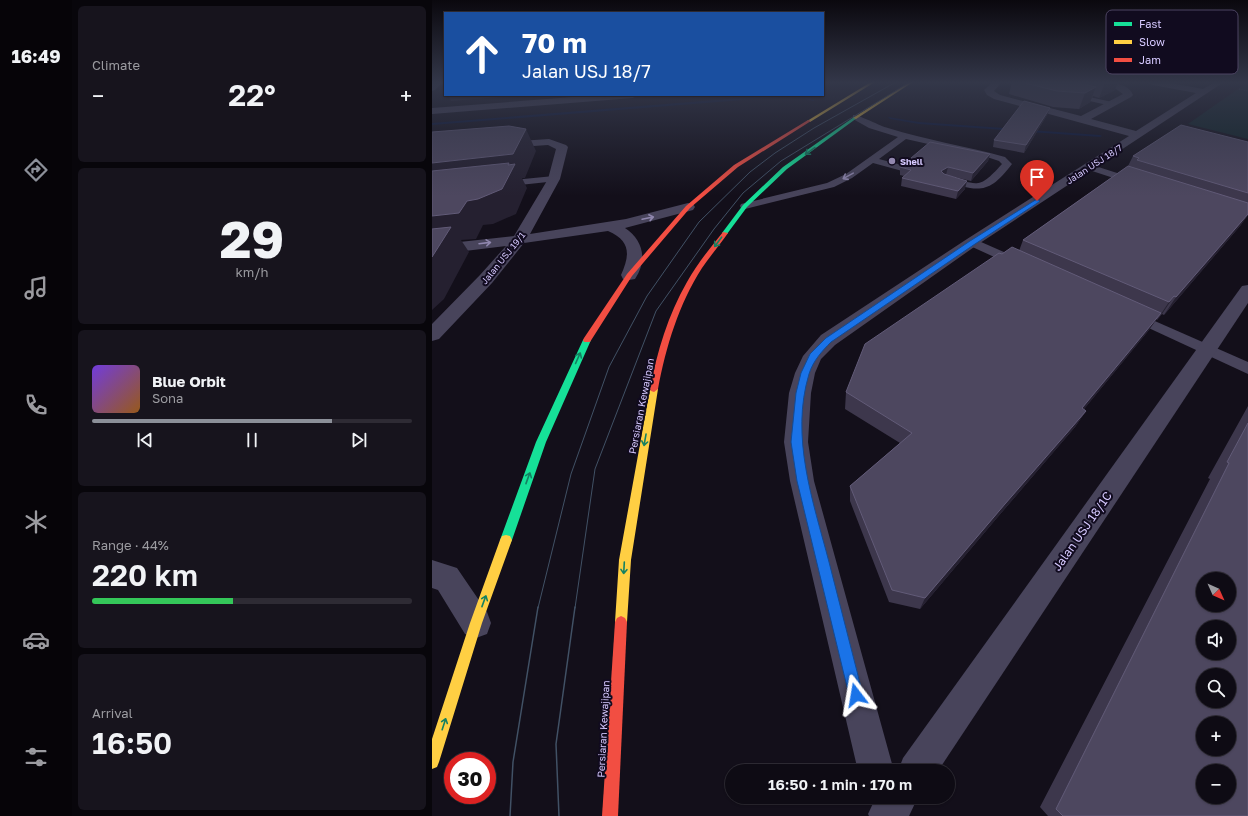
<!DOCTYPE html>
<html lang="en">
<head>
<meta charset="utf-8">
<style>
	body { margin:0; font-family:"Golos Text",sans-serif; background:#17141d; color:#f1f3f6; height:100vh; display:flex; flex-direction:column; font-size:15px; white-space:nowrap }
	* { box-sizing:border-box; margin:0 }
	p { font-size:13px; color:#9b9ba0 }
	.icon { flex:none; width:22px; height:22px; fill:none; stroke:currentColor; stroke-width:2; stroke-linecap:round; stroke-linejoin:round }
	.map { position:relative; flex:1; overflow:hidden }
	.sheet { display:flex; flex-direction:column; gap:6px; padding:6px; background:#08060b; width:360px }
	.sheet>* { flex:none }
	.guide { position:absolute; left:12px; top:12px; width:380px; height:84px; border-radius:0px; box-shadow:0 1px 3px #0004,0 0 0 1px #2e2b34; background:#1a4fa0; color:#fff; overflow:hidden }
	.needle { width:26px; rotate:135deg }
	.fabs { position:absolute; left:764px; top:572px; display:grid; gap:8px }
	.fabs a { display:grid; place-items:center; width:40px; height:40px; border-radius:50%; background:#0e0b14; box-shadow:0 1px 3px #0004,0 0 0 1px #2e2b34; font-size:20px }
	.speed { position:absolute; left:12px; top:752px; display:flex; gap:8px; font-size:20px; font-weight:700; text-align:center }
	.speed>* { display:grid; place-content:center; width:52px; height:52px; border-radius:50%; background:#0e0b14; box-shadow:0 1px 3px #0004,0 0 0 1px #2e2b34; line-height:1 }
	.speed .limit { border:6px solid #d22; background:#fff; color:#111 }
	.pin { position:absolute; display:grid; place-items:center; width:34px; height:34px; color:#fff; margin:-41px -17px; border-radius:50% 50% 50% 0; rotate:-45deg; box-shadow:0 0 4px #0007 }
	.pin .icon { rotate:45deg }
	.me { position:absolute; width:44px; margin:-22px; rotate:346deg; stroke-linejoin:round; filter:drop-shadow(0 0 3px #0008) }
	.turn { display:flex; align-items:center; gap:14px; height:84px; padding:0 12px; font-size:18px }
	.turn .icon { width:52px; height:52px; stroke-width:2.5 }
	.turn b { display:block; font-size:28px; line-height:34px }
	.big { font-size:30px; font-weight:600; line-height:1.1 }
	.sheet .card { flex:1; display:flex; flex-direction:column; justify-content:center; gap:6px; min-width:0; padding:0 14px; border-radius:6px; background:#17141d }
	.sheet .dial { align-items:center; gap:0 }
	.dial b { font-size:52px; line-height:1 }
	.song { display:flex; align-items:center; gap:12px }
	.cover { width:48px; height:48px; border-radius:6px; background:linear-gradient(135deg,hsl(260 70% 55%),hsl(30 70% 35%)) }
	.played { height:4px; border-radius:2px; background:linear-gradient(90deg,#8c9099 75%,#2e2b34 75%) }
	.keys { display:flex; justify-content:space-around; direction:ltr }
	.heat { display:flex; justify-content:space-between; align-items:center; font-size:22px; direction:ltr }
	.charge { height:6px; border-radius:3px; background:linear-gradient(90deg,#34c759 44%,#2e2b34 0) }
	.trip { position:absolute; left:293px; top:764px; width:230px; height:40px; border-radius:20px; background:#0e0b14; box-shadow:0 1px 3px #0004,0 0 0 1px #2e2b34; font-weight:600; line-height:40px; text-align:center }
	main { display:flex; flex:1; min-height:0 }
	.tab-bar { display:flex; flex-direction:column; width:72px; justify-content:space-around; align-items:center; background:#060408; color:#9b9ba0 }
	.tab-bar .icon { width:28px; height:28px }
	.tab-bar .current { color:#8c9099 }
	.tab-bar b { font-size:18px; color:#f1f3f6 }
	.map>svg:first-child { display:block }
	.green { fill:#0f2427 }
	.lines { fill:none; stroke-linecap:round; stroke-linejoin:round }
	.stream { fill:#08143a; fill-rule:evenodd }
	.path { stroke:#434d5c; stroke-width:1; stroke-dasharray:1 1.5; stroke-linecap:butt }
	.lane { fill:#48445b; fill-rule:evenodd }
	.street { fill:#48445b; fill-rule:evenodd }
	.fast { fill:#16e098; fill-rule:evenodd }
	.slow { fill:#ffcf43; fill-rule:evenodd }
	.jam { fill:#f24e42; fill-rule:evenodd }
	.tram-far1 { stroke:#415165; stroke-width:1 }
	.tram { stroke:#415165; stroke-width:1.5 }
	.wall { fill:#3d374c }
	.shaded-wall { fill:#252030 }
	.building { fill:#4d475f; stroke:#625b78; fill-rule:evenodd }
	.oneway { stroke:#148062 }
	.oneway2 { stroke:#8f86ad }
	.route { fill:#1a73e8; stroke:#114b97 }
	.poi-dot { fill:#9288af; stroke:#110b1f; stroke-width:1.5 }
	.labels { text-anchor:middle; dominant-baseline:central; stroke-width:4; stroke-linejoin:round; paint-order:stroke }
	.far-poi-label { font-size:9px; font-weight:bold; fill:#d6c9ff; stroke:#110b1f; text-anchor:start }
	.far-street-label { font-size:9px; fill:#d6c9ff; stroke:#110b1f }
	.street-label { font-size:10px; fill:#d6c9ff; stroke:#110b1f }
	.near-street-label { font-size:12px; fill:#d6c9ff; stroke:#110b1f }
	.key { fill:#110b1f; stroke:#4c4462; stroke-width:1 }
	.key-label { font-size:11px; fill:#d6c9ff }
</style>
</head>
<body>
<main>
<nav class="tab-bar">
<b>16:49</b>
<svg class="icon current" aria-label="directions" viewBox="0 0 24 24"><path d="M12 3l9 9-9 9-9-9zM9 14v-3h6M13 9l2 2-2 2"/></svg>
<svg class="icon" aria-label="music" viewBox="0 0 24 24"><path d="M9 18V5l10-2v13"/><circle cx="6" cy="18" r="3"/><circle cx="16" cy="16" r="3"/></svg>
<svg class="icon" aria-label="phone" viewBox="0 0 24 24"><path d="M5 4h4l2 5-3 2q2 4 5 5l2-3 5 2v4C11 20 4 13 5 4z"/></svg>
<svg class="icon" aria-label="climate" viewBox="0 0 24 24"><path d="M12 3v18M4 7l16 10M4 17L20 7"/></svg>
<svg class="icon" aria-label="car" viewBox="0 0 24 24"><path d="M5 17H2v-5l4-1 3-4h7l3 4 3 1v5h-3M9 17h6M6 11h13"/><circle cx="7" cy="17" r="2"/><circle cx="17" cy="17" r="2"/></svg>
<svg class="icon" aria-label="filters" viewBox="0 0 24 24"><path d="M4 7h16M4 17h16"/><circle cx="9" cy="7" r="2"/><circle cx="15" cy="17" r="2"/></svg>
</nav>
<section class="sheet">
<div class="card"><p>Climate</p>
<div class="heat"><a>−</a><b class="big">22°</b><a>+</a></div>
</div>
<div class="card dial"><b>29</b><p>km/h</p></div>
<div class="card">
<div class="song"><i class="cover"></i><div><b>Blue Orbit</b><p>Sona</p></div></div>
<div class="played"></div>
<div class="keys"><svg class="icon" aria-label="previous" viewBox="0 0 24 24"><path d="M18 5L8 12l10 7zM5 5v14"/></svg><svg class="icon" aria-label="pause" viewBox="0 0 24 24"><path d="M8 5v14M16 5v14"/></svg><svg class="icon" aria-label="next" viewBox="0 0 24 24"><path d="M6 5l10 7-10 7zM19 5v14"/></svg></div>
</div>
<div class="card"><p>Range · 44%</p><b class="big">220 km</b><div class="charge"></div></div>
<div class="card"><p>Arrival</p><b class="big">16:50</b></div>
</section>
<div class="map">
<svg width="816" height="816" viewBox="0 0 816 816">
	<rect width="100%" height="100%" fill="#130f1a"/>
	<path class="green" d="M816,82V139L756,124Z"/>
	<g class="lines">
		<g class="stream">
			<path d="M344,95H365L383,100L381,101L360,96L0,125V123Z"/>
			<path d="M456,117L487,122L668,135L670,136L668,137L487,124L458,119Z"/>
		</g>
		<path class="path" d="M807,89L816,91"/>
		<g class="lane">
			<path d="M635,92L680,102L684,104L680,106L635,96Z"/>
			<path d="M421,115C426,114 448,126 456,128C494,140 534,146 573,157L580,164C556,196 546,191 511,181L509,179L514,176C546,184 546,191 570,164L567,161L558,158L474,139L447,159L477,167L479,169L477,171L474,172L441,163L420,178L402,187L313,209L309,208L308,206L309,204L395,183L414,174L466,137L437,128L421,119Z"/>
			<path d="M657,164L707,180L708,182L703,185L654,169L652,167L654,165Z"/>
			<path d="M122,176L127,179L125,181L70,187L65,184L70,181Z"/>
			<path d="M540,238L590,260L592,263L590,266H582L536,245L534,242L536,239Z"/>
			<path d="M700,311L816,362V374L695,318L693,315L695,312Z"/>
		</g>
		<g class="street">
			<path d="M2,82H11L3,90L0,91V83Z"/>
			<path d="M561,82H570L562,91L568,95L649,116L691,94L684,89L664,84L663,82C674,82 697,82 701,95L699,97L659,119L704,131L764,93L721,85L718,84L717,82H733L771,89L783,82H792L545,245L403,345L389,359L383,373L379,393L376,442L382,481L462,771H426L358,481L352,442L357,393L363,373L371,356L389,335L535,239L697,136L562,99L555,95L552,90Z"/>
			<path d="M166,95H206L201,98L0,114V108Z"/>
			<path d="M117,139L134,145L136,147L128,179L98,234L194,219L256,203L261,204L263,207L261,210L193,228C211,240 216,260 203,279L197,280L191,279L189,275C198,255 199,241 176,231L92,243L60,283L7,339L0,341V324L48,275L74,246L0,255V245L82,236L116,179L124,149L116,145L71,148L67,147L65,145L67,143L71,142Z"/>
			<path d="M816,285V303L506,771H466L471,758L810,286Z"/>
			<path d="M0,560L25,568L55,612L59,623L55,634L44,638L33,634L6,590L0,588Z"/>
			<path d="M444,797H486L477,816H437L436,814Z"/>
		</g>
		<g class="fast">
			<path d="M422,117L425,118L355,169L315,207L295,234H291L290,233L311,205L351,167Z"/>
			<path d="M155,337L159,340L114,442L80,540L78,544L74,545L70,544L68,540L104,442L151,340Z"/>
		</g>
		<g class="slow">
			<path d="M439,82H443L378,122L375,121Z"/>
			<path d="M477,82H481L424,119L421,118Z"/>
			<path d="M222,386L226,389L199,560L195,622L193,626L189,628L185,626L183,622L187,560L218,389Z"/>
			<path d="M74,535L78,536L80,540L50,623L7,762L5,767L0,769V739L38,623L68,540L70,536Z"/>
		</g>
		<g class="jam">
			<path d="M376,120L379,121L306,167L258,208L200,276L158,342H152L151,340L152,338L195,274L254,206L302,165Z"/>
			<path d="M291,232L296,233C288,245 278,256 270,268C247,304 234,346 226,389L222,392L219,391L218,389C225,352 236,315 255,282C265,264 278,248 291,232Z"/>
			<path d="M189,616L193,618L195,622L186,816H170L183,622L185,618Z"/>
		</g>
		<g class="tram-far1">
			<path d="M106,608L139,474L177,367L215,296L267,222L318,172L343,153L382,128L464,82"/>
			<path d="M143,608L163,469L224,311L282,229L311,193L349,161L478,82"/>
		</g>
		<g class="tram">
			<path d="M78,816L81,762L106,607"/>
			<path d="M127,816L124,744L143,607"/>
		</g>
	</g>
	<g class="wall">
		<path d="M580,82H686L683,90L667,98L661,96L658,102L647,109L621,107L577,94Z"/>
		<path d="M618,108L615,115L592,153L561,147L562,140Z"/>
		<path d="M816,142V215L808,226L732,315L730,314L725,320L724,319L717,330L652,409L654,411L643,427L564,519L488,609L457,602L418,501V486L468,443L413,409L414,392L570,254L587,251L591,240L696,166L701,156Z"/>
		<path d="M558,154L556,161L539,181L514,175L533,189L524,199L469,186L470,178L472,176L468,175V167L478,164L479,158Z"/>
		<path d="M816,406V816H616L608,807L778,479L776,478Z"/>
	</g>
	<g class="shaded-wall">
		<path d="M675,82H686L683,90L667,98L673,83Z"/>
		<path d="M664,87L658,102L647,109L653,93Z"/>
		<path d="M16,95H95L19,101Z"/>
		<path d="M618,108L615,115L592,153L594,145Z"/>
		<path d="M94,129L104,151L93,178H90L95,188L84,214L61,224L51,225L44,239L29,240L37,252L12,299L0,310V163Z"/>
		<path d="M558,154L556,161L539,181L541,173Z"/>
		<path d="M516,167L514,175L508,179L509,171Z"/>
		<path d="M535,181L533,189L524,199L526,191Z"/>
		<path d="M816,214V215L808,226L732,315L744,297Z"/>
		<path d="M742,296L730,314L725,320L737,302Z"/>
		<path d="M729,313L717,330L639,425L650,408Z"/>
		<path d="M654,411L643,427L564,519L488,609L493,598L573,504Z"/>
	</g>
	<g class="building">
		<path d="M589,82H641L664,87L653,93L625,91Z"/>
		<path d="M592,101L618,108L594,145L562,140Z"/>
		<path d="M749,125L816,142V193L705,160L707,158L701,156Z"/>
		<path d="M77,126L94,129L81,154L0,163V132Z"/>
		<path d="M498,142L558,154L541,173L516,167L509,171L512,174L535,181L526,191L470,178L479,170L468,167L471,165L479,164L481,161L479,158Z"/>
		<path d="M77,163L76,165L83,164L70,189L46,199L35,201L27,213L0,216V171Z"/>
		<path d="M696,166L816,203V214L744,297L742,296L737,302L591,240Z"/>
		<path d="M19,227L0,257V229Z"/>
		<path d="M580,247L729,313L650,408L654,411L573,504L493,598L460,590L418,486L480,433L414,392L433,344L567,253L570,254Z"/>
		<path d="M816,423V816H631L624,809L797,463L795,462ZM771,579H797V605H771ZM771,627H797V653H771ZM771,675H797V701H771ZM771,723H797V749H771ZM771,771H797V797H771Z"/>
	</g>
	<defs><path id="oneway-shaft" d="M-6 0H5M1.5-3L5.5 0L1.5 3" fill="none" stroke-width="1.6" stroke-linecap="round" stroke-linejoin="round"/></defs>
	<g class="oneway">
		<use href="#oneway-shaft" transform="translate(378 151) rotate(145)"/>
		<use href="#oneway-shaft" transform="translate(286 242) rotate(127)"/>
		<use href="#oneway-shaft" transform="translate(146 358) rotate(-66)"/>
		<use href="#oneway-shaft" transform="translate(213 440) rotate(100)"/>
		<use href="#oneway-shaft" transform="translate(96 478) rotate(-70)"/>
		<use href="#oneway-shaft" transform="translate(192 568) rotate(93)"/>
		<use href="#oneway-shaft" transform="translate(52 601) rotate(-70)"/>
		<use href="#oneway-shaft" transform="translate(12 724) rotate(-72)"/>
	</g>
	<g class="oneway2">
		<use href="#oneway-shaft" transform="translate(416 176) rotate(151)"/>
		<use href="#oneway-shaft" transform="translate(216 218) rotate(-12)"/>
		<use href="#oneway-shaft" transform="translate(53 243) rotate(-7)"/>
	</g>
	<linearGradient id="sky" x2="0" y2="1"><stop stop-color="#0a080e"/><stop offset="0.42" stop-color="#333749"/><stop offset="1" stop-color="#333749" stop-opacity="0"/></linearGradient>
	<rect width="816" height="196" fill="url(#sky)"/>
	<path class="route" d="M605,199L608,201L607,202L543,244L399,342C390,351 381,361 377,374C358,437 381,501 397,562C408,606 420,651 431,695L429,700L424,702L419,700L417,695L365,481L359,442L364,393L369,373L378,354L394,338L538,241Z"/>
	<circle class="poi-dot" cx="460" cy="161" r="4"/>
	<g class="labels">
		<g class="far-poi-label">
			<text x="468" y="161">Shell</text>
		</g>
		<g class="far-street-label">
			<text transform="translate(662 164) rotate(-33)">Jalan USJ 18/7</text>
			<text transform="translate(71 258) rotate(-51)">Jalan USJ 19/1</text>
		</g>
		<g class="street-label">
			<text transform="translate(209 406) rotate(-79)">Persiaran Kewajipan</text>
			<text transform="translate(171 729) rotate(-87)">Persiaran Kewajipan</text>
		</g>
		<g class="near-street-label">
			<text transform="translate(650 531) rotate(-55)">Jalan USJ 18/1C</text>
		</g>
	</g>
	<rect x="674" y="10" width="132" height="64" rx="6" class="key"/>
	<rect x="682" y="22" width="18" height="4" fill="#16e098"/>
	<rect x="682" y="40" width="18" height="4" fill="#ffcf43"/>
	<rect x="682" y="58" width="18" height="4" fill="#f24e42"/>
	<g class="key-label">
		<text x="707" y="28">Fast</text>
		<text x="707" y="46">Slow</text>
		<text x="707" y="64">Jam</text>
	</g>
</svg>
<div class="fabs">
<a><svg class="needle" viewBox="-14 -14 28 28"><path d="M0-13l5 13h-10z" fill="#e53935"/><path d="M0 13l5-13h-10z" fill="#9b9ba0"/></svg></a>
<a><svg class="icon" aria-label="sound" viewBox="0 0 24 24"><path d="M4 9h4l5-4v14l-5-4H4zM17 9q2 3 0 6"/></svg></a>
<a><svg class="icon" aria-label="search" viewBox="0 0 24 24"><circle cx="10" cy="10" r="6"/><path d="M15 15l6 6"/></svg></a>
<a>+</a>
<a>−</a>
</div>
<div class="speed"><div class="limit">30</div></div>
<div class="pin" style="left:605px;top:201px;background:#d93025"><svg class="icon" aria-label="arrive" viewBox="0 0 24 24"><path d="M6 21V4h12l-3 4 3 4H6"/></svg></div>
<svg class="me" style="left:424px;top:695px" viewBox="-20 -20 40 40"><path d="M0-17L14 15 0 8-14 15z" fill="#1a73e8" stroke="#fff" stroke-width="4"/></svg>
<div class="trip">16:50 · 1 min · 170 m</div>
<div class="guide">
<div class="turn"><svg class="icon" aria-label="ahead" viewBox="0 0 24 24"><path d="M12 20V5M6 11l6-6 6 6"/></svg><div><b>70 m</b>Jalan USJ 18/7</div></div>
</div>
</div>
</main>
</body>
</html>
